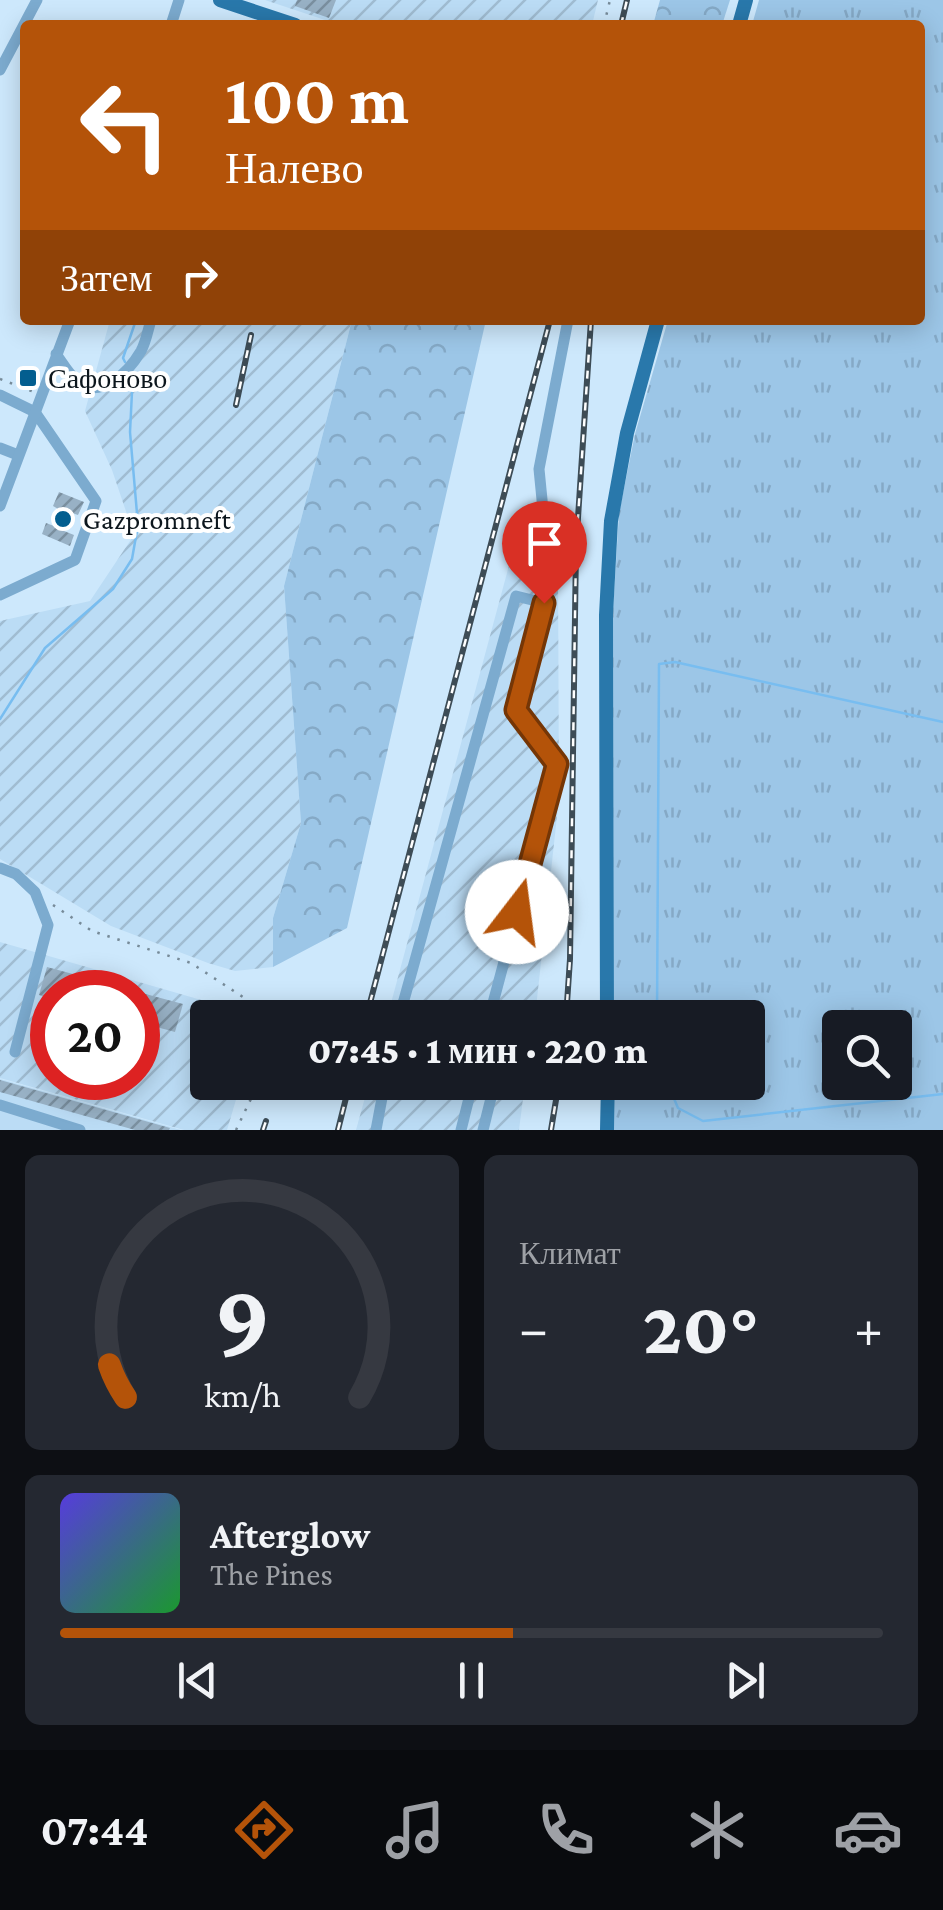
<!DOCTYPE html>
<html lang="ru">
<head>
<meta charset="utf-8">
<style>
	body { margin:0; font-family:"Crimson Pro",serif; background:#242831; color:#f1f3f6; height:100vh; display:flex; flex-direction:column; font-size:38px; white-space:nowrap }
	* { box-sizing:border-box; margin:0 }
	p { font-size:32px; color:#9ea1a6 }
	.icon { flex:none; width:55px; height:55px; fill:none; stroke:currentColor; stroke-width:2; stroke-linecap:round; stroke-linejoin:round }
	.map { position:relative; height:1130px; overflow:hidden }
	.side { display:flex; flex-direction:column; gap:25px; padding:25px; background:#0d0f14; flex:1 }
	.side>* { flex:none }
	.top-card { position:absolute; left:20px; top:20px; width:905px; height:305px; border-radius:10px; box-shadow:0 5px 25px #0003; background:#b45309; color:#fff; overflow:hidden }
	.controls { position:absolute; left:822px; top:1010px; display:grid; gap:20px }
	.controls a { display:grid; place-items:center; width:90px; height:90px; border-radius:10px; background:#171b24; box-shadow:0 5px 25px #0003; font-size:50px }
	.speed { position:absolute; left:30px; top:970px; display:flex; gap:20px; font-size:50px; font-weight:700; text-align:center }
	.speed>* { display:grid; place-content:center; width:130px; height:130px; border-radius:50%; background:#171b24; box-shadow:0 5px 25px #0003; line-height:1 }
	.speed .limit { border:15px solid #d22; background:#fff; color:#111 }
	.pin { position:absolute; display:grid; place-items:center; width:85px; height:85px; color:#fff; margin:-102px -42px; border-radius:50% 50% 50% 0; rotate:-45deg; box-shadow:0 0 10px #0007 }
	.pin .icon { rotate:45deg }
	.me { position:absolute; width:110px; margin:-55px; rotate:15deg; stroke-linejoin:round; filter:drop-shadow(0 0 8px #0008) }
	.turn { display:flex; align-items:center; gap:35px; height:210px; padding:0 40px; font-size:45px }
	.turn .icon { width:130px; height:130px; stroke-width:2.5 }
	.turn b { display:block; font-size:70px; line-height:85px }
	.then { display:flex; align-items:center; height:95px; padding:0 40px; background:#0003; gap:20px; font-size:38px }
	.big { font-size:75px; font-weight:800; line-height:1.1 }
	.side .tile { flex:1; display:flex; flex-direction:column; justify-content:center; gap:15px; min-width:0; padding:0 35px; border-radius:15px; background:#242831 }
	.side .dial { align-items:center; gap:0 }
	.dial svg { height:260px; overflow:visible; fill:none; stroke:#363941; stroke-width:7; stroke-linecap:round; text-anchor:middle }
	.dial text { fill:#f1f3f6; stroke:none }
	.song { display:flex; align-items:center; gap:30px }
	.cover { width:120px; height:120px; border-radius:15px; background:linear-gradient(135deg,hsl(250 70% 55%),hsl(130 70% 35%)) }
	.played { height:10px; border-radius:5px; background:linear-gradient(90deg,#b45309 55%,#363941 55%) }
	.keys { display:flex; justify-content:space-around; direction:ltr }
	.heat { display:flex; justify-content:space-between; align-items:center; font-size:55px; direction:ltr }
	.side .tiles { flex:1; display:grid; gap:25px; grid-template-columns:1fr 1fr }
	.tile:last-child { grid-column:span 2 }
	.trip { position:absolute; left:190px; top:1000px; width:575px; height:100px; border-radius:10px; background:#171b24; box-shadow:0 5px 25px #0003; font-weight:800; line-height:100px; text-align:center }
	.tabs { display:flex; height:160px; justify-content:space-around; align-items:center; background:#090b0e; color:#9ea1a6 }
	.tabs .icon { width:70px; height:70px }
	.tabs .selected { color:#b45309 }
	.tabs b { font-size:45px; color:#f1f3f6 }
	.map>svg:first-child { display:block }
	.built { fill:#bbdcf5 }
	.industrial { fill:url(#industrial-furrows); fill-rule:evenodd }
	.grass { fill:url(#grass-tufts); fill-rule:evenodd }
	.forest { fill:url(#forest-crowns) }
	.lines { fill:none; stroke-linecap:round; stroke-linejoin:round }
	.stream { stroke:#78bdf0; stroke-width:2.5 }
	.building { fill:url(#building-hatch) }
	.path { stroke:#778b99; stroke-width:2.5; stroke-dasharray:2.5 8; stroke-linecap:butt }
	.minor { stroke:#7cabcf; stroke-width:11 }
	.major { stroke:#2978ab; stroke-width:14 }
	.rail-casing { stroke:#3d4c56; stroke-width:6 }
	.rail { stroke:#fff; stroke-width:2.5; stroke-dasharray:8; stroke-linecap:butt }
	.route-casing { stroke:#753606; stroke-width:25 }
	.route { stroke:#b45309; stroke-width:18 }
	.poi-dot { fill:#035e8f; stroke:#fff; stroke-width:4 }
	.labels { text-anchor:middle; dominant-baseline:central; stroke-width:8; stroke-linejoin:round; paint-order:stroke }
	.poi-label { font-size:28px; fill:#0c161d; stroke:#fff; text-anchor:start }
</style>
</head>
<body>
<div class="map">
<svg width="943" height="1130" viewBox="0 0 943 1130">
	<defs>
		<pattern id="industrial-furrows" width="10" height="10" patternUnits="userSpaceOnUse" patternTransform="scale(2.5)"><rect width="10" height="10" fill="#bbdcf5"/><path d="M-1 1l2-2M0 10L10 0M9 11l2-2" fill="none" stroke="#a0bcd2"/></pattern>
		<pattern id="grass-tufts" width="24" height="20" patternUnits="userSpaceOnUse" patternTransform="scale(2.5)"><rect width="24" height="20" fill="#9cc6e7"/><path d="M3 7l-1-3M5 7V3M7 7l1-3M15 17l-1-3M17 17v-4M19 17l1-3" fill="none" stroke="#85a9c6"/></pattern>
		<pattern id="forest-crowns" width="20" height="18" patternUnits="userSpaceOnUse" patternTransform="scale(2.5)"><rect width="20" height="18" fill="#9cc6e7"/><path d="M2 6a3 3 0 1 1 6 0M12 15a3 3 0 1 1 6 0" fill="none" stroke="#85a9c6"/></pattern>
		<pattern id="building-hatch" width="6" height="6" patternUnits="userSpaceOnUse" patternTransform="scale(2.5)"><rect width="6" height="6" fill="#98b1c5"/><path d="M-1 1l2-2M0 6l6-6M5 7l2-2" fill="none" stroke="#7a8f9f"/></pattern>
	</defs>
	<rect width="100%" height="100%" fill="#cde8fc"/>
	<path class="built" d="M0,1079L181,1130H0Z"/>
	<g class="industrial">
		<path d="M265,0H598L592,25H340Z"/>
		<path d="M110,320H352L284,586L301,823L273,918V967L235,971L208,963L111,926L0,859V621L90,601L134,535L112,470L85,411Z"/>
		<path d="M511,558L558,571L559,798L535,1017L387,1018Z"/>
		<path d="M0,942L260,1017L208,1018V1082L241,1083L227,1130H184L0,1078ZM52,992H138V1078H52Z"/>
		<path d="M369,1083H525L519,1130H356Z"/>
	</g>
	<path class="grass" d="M759,0H943V1130H614L615,1083L748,1082V1018H614L613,611L619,513L635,434L668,320H920V25H752ZM840,1028H895V1082H840Z"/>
	<g class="forest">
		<path d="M660,0H730L722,25H653Z"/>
		<path d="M352,320H486L347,928L273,967V918L301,823L284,586Z"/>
	</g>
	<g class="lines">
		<g class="stream">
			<path d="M125,362L123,358L136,320"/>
			<path d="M0,719L45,648L113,589L132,559L138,525L130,432L133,372"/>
			<path d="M657,1018L659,664L675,662L943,722"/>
			<path d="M667,1082L678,1108L703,1121L943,1094"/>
		</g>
	</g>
	<g class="building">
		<path d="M297,0H336L329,18L295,6Z"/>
		<path d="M59,492L84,502L78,515L72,513L64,531L74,535L70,546L42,534L46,523L54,526L60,510L53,506Z"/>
		<path d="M47,967L132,990V992H52V999L39,995Z"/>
		<path d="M138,992L183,1004L175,1032L138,1022Z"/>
		<path d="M0,1080L170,1128L169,1130H135L0,1092Z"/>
	</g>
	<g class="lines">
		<g class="path">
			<path d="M604,25L610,0"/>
			<path d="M0,379L34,392"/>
			<path d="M53,905L92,931L191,963L275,1018"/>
			<path d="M236,1130L259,1082"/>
		</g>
		<g class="minor">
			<path d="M171,25L179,0"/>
			<path d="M0,70L37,0"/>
			<path d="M56,354C62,362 68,373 76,380C100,401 128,373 141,351C146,342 148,330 151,320"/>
			<path d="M0,395L35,412L96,501L75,560L0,595"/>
			<path d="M0,448L18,455"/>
			<path d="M0,506L70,320"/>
			<path d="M540,566L545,530L539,469L568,320"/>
			<path d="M0,868L16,874L35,892L48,925L15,1052"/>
			<path d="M399,1018L516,596L544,603L516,710L557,764L489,1018"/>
			<path d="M0,1105L80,1130"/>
			<path d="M376,1130L385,1082"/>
			<path d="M461,1130L473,1082"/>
			<path d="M483,1130L495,1082"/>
		</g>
		<g class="major">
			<path d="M220,0L295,25"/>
			<path d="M739,25L746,0"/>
			<path d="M607,1018L606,615L611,521L627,433L658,320"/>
			<path d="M607,1130L608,1082"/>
		</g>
		<g class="rail-casing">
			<g id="rail">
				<path d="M621,25L627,0"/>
				<path d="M236,405L251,335"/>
				<path d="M366,1018L550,320"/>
				<path d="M566,1018L570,959L576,548L591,320"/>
				<path d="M263,1130L266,1121"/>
				<path d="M338,1130L350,1082"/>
				<path d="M551,1130L559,1082"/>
			</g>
		</g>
		<use href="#rail" class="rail"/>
	</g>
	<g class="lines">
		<g class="route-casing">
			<path id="route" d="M517,912L557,764L516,710L544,603"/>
		</g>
		<use href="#route" class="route"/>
	</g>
	<g class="poi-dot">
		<rect x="18" y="368" width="20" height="20" rx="5"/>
		<circle cx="63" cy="519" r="10"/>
	</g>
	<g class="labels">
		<g class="poi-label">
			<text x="48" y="378">Сафоново</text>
			<text x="83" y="519">Gazpromneft</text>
		</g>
	</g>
</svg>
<div class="controls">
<a><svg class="icon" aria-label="search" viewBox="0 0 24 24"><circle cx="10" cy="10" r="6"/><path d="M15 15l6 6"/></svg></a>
</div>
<div class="speed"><div class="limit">20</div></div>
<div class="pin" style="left:544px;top:603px;background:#d93025"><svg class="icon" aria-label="arrive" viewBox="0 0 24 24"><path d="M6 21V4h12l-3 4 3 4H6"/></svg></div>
<svg class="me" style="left:517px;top:912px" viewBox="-20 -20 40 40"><circle r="19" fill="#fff"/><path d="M0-13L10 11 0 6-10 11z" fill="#b45309"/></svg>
<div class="trip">07:45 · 1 мин · 220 m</div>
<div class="top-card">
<div class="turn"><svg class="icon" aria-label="left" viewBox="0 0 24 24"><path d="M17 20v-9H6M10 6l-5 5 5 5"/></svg><div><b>100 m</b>Налево</div></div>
<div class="then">Затем<svg class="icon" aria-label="right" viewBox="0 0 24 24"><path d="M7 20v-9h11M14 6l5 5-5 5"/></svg></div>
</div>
</div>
<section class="side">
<div class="tiles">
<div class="tile dial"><svg viewBox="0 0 100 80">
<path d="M14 69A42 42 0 1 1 86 69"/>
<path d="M14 69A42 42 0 0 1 9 59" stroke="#b45309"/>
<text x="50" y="56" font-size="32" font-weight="700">9</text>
<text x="50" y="72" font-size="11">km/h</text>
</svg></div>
<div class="tile"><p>Климат</p>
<div class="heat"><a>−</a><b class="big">20°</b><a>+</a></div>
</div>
<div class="tile">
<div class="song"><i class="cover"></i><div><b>Afterglow</b><p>The Pines</p></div></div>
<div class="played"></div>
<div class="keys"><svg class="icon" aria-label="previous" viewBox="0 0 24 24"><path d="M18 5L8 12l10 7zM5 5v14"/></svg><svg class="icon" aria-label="pause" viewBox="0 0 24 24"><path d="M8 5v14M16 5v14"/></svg><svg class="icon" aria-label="next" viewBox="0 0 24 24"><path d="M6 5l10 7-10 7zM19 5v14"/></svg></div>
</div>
</div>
</section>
<nav class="tabs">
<b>07:44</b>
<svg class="icon selected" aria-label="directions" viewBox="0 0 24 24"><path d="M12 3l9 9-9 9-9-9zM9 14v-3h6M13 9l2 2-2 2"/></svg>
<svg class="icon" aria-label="music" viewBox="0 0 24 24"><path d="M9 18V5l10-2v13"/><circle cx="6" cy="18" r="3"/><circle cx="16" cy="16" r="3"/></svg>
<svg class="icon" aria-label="phone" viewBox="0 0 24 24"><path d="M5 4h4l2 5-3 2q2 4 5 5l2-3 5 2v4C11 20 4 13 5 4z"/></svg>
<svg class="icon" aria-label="climate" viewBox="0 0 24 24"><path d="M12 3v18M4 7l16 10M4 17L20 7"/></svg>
<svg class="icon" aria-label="car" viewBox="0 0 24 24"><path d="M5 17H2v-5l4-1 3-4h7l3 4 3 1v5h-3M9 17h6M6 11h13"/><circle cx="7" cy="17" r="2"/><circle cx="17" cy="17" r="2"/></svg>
</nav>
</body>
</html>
